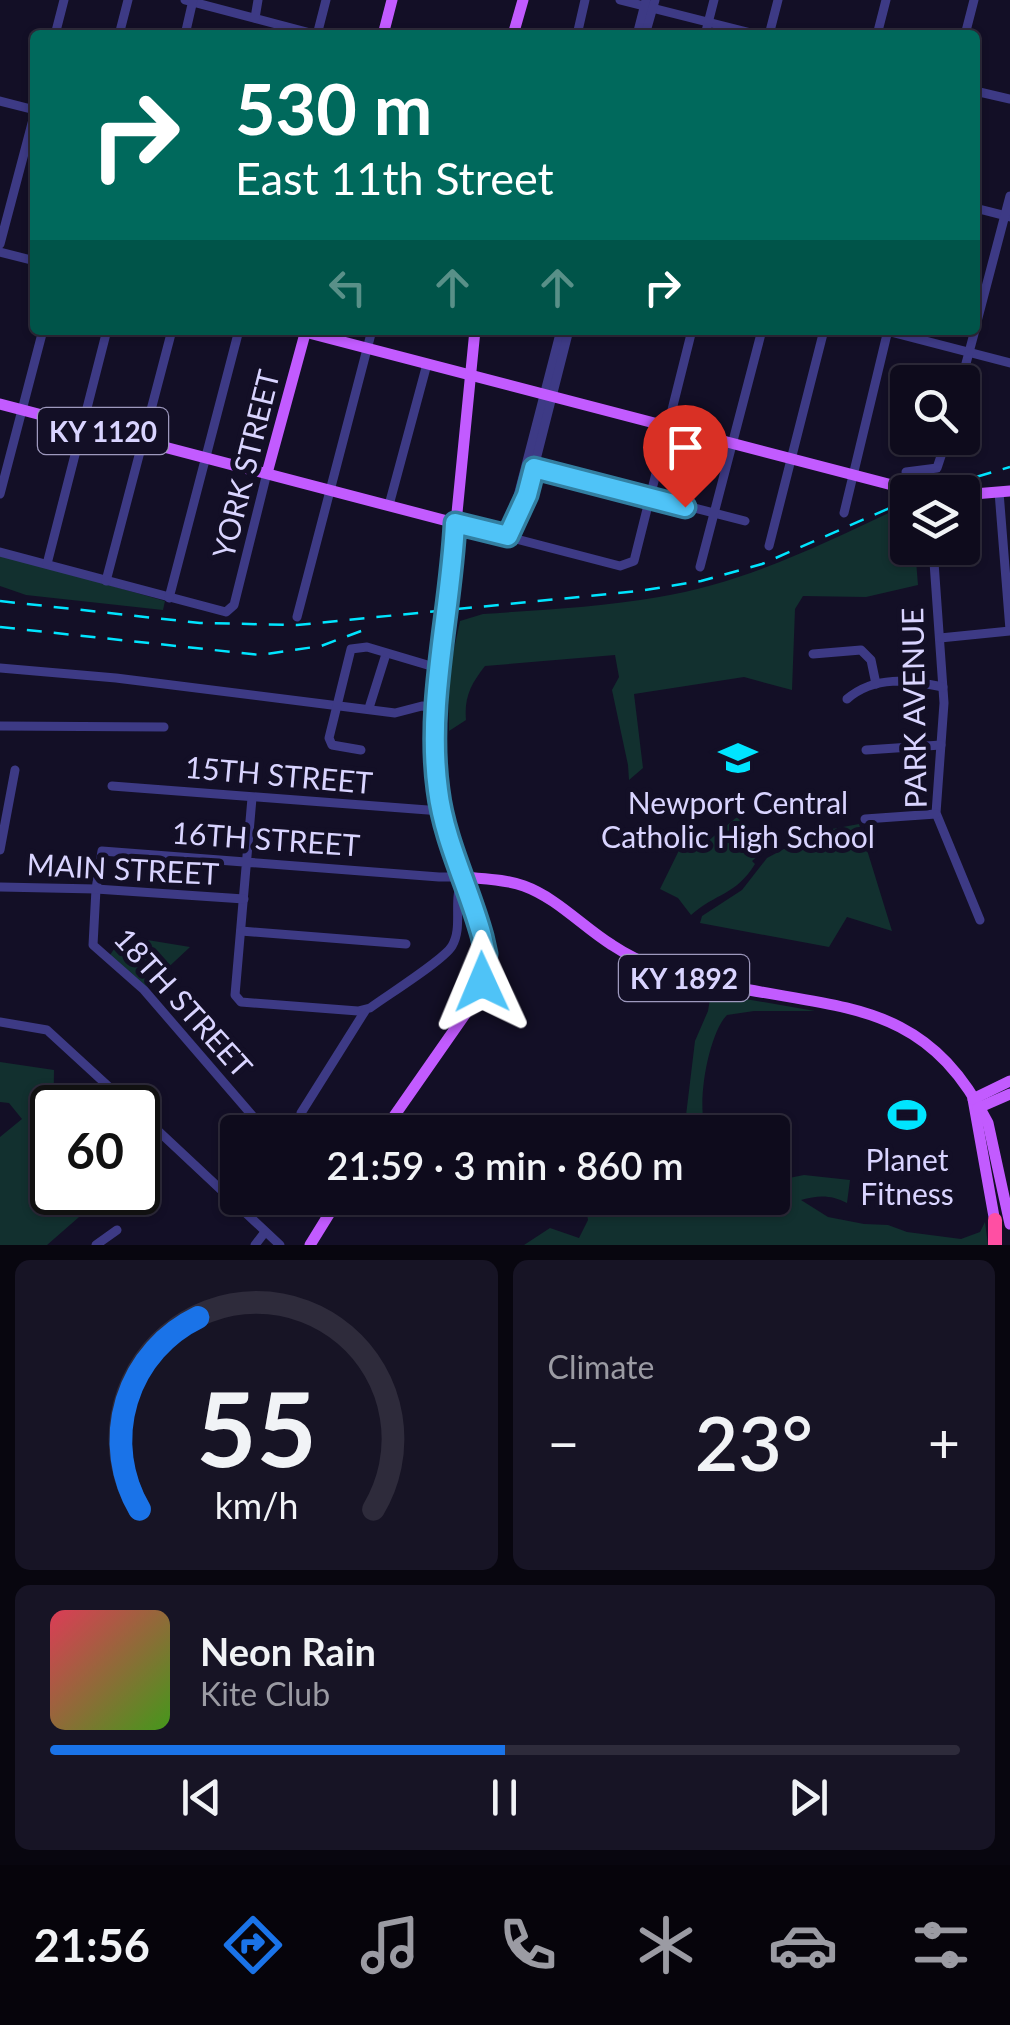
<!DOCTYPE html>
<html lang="en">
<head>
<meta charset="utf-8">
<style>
	body { margin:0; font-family:Lato,sans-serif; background:#171425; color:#f1f3f6; height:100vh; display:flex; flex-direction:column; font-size:38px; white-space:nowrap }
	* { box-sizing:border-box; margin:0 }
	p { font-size:32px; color:#9b9ba3 }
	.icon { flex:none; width:55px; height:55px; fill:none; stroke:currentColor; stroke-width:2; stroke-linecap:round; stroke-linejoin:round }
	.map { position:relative; height:1245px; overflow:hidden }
	.details { display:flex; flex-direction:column; gap:15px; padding:15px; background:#08060f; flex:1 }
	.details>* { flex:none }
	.hud { position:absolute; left:30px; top:30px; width:950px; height:305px; border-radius:10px; box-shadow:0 2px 8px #0004,0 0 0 2px #2e2b3b; background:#00695c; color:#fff; overflow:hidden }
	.tools { position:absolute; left:890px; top:365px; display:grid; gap:20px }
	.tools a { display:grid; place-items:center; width:90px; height:90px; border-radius:10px; background:#0e0b1c; box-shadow:0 2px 8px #0004,0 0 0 2px #2e2b3b; font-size:50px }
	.speed { position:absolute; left:30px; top:1085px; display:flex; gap:20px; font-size:50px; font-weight:700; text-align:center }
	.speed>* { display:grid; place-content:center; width:130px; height:130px; border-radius:50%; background:#0e0b1c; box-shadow:0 2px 8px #0004,0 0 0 2px #2e2b3b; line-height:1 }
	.speed .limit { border:5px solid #111; border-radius:15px; background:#fff; color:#111 }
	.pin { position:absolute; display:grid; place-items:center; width:85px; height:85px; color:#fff; margin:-102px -42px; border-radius:50% 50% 50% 0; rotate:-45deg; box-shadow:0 0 10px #0007 }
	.pin .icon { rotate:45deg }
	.me { position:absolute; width:110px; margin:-55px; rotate:359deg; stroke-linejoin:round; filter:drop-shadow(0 0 8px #0008) }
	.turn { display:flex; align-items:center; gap:35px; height:210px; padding:0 40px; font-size:45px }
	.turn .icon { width:130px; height:130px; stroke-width:2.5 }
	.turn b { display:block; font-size:70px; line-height:85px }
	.lanes { display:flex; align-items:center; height:95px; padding:0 40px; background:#0003; justify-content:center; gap:50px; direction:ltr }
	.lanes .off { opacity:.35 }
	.big { font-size:75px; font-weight:600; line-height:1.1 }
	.details .tile { flex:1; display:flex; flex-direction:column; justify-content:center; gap:15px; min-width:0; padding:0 35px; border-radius:15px; background:#171425 }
	.details .dial { align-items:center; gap:0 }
	.dial svg { height:260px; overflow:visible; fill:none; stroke:#2e2b3b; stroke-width:7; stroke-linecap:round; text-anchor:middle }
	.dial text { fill:#f1f3f6; stroke:none }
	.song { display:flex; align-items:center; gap:30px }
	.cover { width:120px; height:120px; border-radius:15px; background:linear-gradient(135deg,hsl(350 70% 55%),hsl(100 70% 35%)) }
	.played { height:10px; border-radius:5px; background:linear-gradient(90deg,#1a73e8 50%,#2e2b3b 50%) }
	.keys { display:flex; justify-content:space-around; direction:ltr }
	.heat { display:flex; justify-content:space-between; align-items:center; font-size:55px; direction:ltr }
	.details .tiles { flex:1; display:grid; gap:15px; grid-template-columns:1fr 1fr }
	.tile:last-child { grid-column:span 2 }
	.trip { position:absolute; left:220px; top:1115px; width:570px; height:100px; border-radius:10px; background:#0e0b1c; box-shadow:0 2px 8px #0004,0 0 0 2px #2e2b3b; font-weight:600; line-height:100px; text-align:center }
	.menu { display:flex; height:160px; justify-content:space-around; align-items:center; background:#06040b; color:#9b9ba3 }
	.menu .icon { width:70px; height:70px }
	.menu .current { color:#1a73e8 }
	.menu b { font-size:45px; color:#f1f3f6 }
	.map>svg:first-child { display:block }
	.green { fill:#12302f }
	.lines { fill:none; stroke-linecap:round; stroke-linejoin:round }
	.minor { stroke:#3d3a85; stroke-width:9 }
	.major { stroke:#c25bff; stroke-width:11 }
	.highway { stroke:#ff4fa3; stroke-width:14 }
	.rail { stroke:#00e5ff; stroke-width:2.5; stroke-dasharray:15 12; stroke-linecap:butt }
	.route-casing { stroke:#337fa1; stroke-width:25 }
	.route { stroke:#4fc3f7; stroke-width:18 }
	.labels { text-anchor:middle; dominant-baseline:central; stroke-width:10; stroke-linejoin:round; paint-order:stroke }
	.shield { fill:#130f26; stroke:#9e99be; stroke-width:2.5 }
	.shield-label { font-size:28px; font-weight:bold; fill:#d9d4ff }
	.street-label { font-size:30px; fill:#d9d4ff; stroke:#130f26 }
	.poi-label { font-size:30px; fill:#d9d4ff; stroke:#130f26 }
</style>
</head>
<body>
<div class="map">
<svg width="1010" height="1245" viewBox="0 0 1010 1245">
	<rect width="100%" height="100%" fill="#130f26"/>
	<g class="green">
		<path d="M895,510L899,536L907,541L908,548H915L918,585L866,597L803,596L795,609L792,690L744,677L634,694L643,768L629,780L628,765L612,690L619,677L615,655L485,666C471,684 464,697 466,720L449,731L448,677L460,621L483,614C541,610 601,607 659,597C743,583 819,546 895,510Z"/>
		<path d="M0,554L165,601L163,610L26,595L0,586Z"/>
		<path d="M737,817L766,849L752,861L755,864C736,895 716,893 691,915L678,898L660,889L688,832L708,841Z"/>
		<path d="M859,824L892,931L847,917L829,947L700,923L702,916L742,890L767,858L816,832Z"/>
		<path d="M123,936L190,947L144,990L108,958Z"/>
		<path d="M711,993L815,1011H754L727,1015C708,1034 695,1109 707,1132H684L695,1041L708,1011Z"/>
		<path d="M0,1062L54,1070L52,1192L99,1193L87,1210L47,1245H0V1137L22,1119L9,1103L0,1102Z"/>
		<path d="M804,1175L850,1180L847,1203C831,1195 819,1195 801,1200L828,1217L864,1224L888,1225L907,1232L961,1239L980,1232L985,1222L988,1245H524L550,1228L579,1238L588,1220L586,1208L607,1198H772L773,1176L784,1179Z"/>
	</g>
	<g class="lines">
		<g class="minor">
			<path d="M185,0L318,35"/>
			<path d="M620,0L759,35"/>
			<path d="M255,18L258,0"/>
			<path d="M55,35L64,0"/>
			<path d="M119,35L128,0"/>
			<path d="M185,35L193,0"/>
			<path d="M317,35L326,0"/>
			<path d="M577,35L585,0"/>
			<path d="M637,35L646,0"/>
			<path d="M645,35L655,0"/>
			<path d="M705,35L714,0"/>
			<path d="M769,35L778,0"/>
			<path d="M877,35L886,0"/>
			<path d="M965,35L974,0"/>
			<path d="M975,91L1010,99"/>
			<path d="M0,101L35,110"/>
			<path d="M975,208L1010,217"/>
			<path d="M0,244L35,112"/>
			<path d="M0,252L35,261"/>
			<path d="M975,329L1010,196"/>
			<path d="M883,330L1010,363"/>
			<path d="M961,382L975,330"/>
			<path d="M527,465L745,521"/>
			<path d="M906,472L937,468L947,438"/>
			<path d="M999,492L1010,630"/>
			<path d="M0,494L43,330"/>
			<path d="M389,505L427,364"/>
			<path d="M520,505L517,500L561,330"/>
			<path d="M844,513L888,330"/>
			<path d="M455,523L620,566L634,561L692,330"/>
			<path d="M508,537L520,505L527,495L569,330"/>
			<path d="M769,546L824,330"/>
			<path d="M933,548L944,703L936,813L980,920"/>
			<path d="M0,552L226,612L234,605L267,473"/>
			<path d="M47,564L107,330"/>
			<path d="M700,567L762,330"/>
			<path d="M106,581L172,330"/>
			<path d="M169,598L239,330"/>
			<path d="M297,617L372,330"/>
			<path d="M940,638L1010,631"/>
			<path d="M813,654L861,650L871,660L876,684"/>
			<path d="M0,668L116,678L395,713L422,706L437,707"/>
			<path d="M847,699C875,675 909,680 943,687"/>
			<path d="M369,708L386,654"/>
			<path d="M0,726L164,727"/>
			<path d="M361,750L332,745L329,738L351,649L367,647L441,669"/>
			<path d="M866,750L941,745"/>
			<path d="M112,786L441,811"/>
			<path d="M252,798L235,995L241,1002L358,1011L370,1008C386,996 444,960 452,946C464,926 451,898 464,877H439L102,851L96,889L93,945L144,990L257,1121L275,1132"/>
			<path d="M865,819L936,814"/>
			<path d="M0,850L15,770"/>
			<path d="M0,887L96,889L244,899"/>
			<path d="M241,931L406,944"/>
			<path d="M0,1022L47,1030L132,1108"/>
			<path d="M138,1112L280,1245"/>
			<path d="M301,1113L365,1011"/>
			<path d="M96,1245L117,1230"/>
			<path d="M255,1245L265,1232"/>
		</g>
		<g class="major">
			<path d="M383,35L392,0"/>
			<path d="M513,35L523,0"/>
			<path d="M305,332L919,492"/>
			<path d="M0,404L455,523"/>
			<path d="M267,473L306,330"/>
			<path d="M962,495L1010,491"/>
			<path d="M464,877C484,879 505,879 524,886C557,898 583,927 612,945C627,955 644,963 660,969C684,979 708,982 734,987C849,1010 927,1003 988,1123L1010,1224"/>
			<path d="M973,1099L996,1228"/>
			<path d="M973,1099L1010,1081"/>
			<path d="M978,1108L1010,1094"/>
			<path d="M383,1132L473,1003L485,970L482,936L441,811L434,746L475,330"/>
			<path d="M310,1245L339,1198"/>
		</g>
		<path class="highway" d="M995,1220V1245"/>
		<g class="rail">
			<path d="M925,492L1010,467"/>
			<path d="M0,601L200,623L297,625L639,591L701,581L762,564L908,500"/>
			<path d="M0,627L260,655L321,646L369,628"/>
		</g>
	</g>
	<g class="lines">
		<g class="route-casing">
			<path id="route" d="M482,982L486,954L482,936C469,888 444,840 438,790C426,702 451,611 455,523L508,536L527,495L534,468L685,507"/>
		</g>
		<use href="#route" class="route"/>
	</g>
	<defs>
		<g id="school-bare" transform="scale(3)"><path d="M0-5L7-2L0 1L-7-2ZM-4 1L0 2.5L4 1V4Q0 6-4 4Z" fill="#00e5ff" stroke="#130f26" stroke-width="2.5" paint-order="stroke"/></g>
		<g id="stadium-bare" transform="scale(3)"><path d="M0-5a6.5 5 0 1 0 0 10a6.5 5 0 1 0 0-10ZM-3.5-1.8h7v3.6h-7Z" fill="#00e5ff" stroke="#130f26" stroke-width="2.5" paint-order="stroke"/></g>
	</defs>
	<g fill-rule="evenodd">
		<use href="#school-bare" x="738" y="758"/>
		<use href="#stadium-bare" x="907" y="1115"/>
	</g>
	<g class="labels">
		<g class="shield">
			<rect x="38" y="408" width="130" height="46" rx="8"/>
			<rect x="619" y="955" width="130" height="46" rx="8"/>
		</g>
		<g class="shield-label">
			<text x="103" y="431">KY 1120</text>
			<text x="684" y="978">KY 1892</text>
		</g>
		<g class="street-label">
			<text transform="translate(245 464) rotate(-76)">YORK STREET</text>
			<text transform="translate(913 708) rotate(-91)">PARK AVENUE</text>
			<text transform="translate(279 774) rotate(5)">15TH STREET</text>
			<text transform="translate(266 838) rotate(4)">16TH STREET</text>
			<text transform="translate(123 868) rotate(3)">MAIN STREET</text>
			<text transform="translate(184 1002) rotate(48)">18TH STREET</text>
		</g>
		<g class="poi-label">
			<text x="738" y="802">Newport Central<tspan x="738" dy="34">Catholic High School</tspan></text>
			<text x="907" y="1159">Planet<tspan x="907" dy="34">Fitness</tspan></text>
		</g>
	</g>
</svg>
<div class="tools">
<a><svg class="icon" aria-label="search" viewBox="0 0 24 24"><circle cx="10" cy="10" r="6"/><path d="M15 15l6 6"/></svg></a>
<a><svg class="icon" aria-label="layers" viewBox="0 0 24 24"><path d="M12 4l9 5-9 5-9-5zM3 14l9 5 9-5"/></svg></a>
</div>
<div class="speed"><div class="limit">60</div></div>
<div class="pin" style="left:685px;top:507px;background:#d93025"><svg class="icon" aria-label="arrive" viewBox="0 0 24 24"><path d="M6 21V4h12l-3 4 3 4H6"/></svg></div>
<svg class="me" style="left:482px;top:982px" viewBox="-20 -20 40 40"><path d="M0-17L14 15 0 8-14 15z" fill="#4fc3f7" stroke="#fff" stroke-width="4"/></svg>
<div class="trip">21:59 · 3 min · 860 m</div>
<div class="hud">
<div class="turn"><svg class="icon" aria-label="right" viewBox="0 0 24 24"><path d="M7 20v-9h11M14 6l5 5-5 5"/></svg><div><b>530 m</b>East 11th Street</div></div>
<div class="lanes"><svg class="icon off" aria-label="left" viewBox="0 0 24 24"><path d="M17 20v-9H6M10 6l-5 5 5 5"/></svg><svg class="icon off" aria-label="ahead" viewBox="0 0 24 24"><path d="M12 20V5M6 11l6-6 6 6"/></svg><svg class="icon off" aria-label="ahead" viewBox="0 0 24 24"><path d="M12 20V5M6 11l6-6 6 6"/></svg><svg class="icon" aria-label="right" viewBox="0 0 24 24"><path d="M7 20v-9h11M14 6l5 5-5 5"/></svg></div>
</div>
</div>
<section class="details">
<div class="tiles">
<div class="tile dial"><svg viewBox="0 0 100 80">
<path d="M14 69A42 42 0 1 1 86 69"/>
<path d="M14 69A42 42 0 0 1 32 10" stroke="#1a73e8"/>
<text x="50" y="56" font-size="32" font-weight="700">55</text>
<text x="50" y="72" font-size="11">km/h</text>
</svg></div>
<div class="tile"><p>Climate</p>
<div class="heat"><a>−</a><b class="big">23°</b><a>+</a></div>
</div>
<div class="tile">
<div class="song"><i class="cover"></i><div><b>Neon Rain</b><p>Kite Club</p></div></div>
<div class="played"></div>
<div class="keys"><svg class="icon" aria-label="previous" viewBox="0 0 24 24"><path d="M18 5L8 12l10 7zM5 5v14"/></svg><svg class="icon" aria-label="pause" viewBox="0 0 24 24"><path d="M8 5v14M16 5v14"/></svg><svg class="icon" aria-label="next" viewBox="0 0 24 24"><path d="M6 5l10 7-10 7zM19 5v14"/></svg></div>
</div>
</div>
</section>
<nav class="menu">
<b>21:56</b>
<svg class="icon current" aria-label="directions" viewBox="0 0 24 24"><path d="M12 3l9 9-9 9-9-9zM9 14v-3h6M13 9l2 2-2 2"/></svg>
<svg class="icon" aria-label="music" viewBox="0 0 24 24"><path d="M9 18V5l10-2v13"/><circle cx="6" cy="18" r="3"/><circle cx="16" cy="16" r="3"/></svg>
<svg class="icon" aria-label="phone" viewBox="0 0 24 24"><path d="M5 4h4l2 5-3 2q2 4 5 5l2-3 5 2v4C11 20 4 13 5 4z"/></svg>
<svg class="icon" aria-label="climate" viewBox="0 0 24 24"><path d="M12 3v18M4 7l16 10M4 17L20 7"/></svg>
<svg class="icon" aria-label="car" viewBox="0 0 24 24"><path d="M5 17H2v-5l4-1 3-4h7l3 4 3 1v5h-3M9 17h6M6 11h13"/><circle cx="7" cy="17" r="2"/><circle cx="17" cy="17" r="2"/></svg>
<svg class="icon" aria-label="filters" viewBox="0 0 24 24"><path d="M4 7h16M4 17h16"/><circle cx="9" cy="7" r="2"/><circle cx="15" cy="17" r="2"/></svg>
</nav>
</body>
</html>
